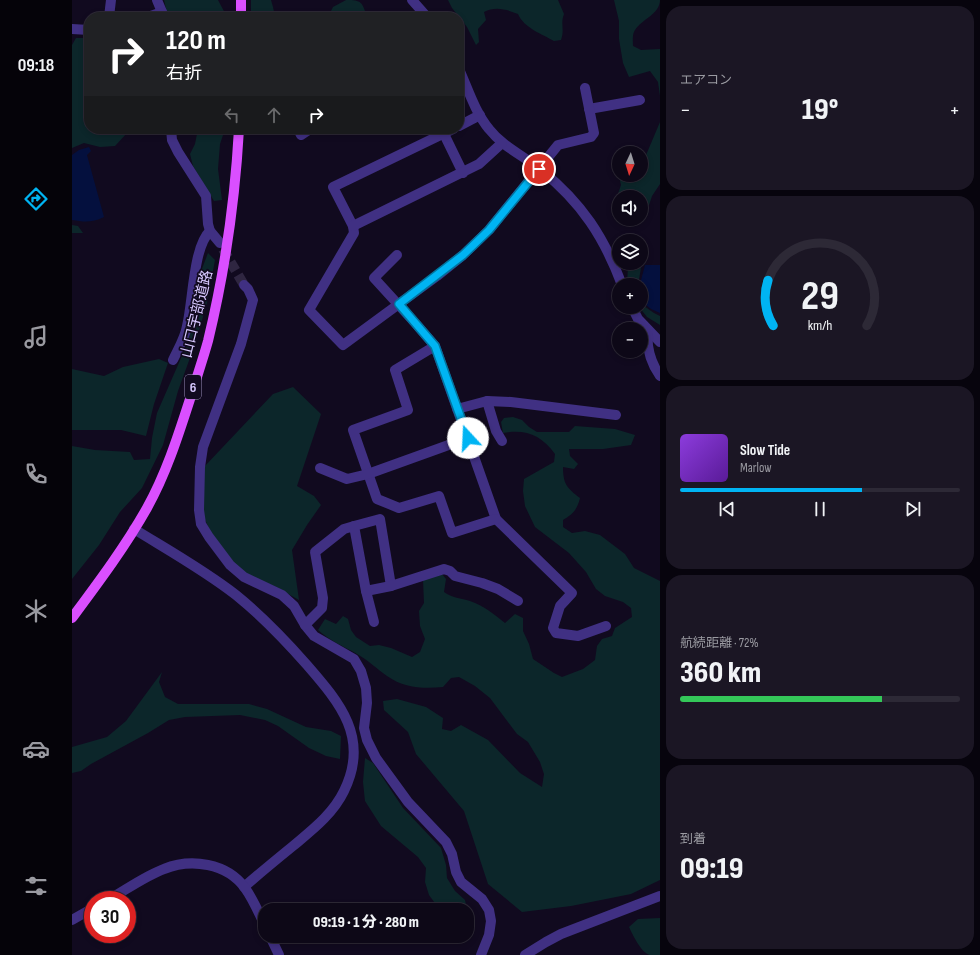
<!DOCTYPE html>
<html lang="ja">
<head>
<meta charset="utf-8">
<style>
	body { margin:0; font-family:"Sofia Sans Condensed","Noto Sans JP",sans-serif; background:#1b1624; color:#f1f3f6; height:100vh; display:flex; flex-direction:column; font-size:15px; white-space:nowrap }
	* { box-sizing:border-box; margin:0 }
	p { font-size:13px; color:#9a9aa1 }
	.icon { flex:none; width:22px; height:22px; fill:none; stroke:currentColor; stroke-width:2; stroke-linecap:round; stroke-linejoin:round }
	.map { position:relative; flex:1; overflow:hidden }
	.drawer { display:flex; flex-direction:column; gap:6px; padding:6px; background:#07040d; width:320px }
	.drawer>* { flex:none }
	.banner { position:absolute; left:12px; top:12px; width:380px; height:122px; border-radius:16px; box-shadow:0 2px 6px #0003,0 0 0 1px #2d2936; background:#202124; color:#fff; overflow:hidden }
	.needle { width:26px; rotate:184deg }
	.fabs { position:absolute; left:540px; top:146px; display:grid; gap:8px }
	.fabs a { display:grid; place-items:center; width:36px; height:36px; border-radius:50%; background:#0d0817; box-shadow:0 2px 6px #0003,0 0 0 1px #2d2936; font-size:20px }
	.speed { position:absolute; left:12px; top:891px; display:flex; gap:8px; font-size:20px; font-weight:700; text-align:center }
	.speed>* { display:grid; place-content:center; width:52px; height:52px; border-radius:50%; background:#0d0817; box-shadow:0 2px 6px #0003,0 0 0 1px #2d2936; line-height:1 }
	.speed .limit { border:6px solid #d22; background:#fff; color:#111 }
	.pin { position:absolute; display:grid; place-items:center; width:34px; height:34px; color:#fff; margin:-17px; border:2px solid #fff; border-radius:50%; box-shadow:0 1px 4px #0007 }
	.me { position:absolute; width:44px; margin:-22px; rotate:340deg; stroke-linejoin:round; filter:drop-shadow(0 0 3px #0008) }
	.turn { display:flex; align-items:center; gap:14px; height:84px; padding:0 16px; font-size:18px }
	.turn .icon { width:52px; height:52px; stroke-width:2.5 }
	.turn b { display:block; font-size:28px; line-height:34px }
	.lanes { display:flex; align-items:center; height:38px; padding:0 16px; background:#0003; justify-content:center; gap:20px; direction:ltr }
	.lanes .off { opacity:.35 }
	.big { font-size:30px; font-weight:800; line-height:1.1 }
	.drawer .tile { flex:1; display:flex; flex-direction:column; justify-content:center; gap:6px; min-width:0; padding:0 14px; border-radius:16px; background:#1b1624 }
	.drawer .dial { align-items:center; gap:0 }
	.dial svg { height:104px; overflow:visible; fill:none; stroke:#2d2936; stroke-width:7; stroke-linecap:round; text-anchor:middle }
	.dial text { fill:#f1f3f6; stroke:none }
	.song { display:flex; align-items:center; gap:12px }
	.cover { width:48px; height:48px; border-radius:6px; background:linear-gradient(135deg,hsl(270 70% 55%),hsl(270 70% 35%)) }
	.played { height:4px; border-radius:2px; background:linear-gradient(90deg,#00b4f3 65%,#2d2936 65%) }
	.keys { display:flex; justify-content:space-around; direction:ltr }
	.heat { display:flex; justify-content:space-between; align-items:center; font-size:22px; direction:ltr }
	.charge { height:6px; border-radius:3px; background:linear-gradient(90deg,#34c759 72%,#2d2936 0) }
	.trip { position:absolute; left:186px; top:903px; width:216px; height:40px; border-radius:16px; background:#0d0817; box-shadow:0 2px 6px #0003,0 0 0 1px #2d2936; font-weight:800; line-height:40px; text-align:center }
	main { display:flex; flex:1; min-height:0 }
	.dock { display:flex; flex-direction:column; width:72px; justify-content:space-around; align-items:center; background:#050309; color:#9a9aa1 }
	.dock .icon { width:28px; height:28px }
	.dock .on { color:#00b4f3 }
	.dock b { font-size:18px; color:#f1f3f6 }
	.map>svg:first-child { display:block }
	.green { fill:#0c262a }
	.water { fill:#04103e }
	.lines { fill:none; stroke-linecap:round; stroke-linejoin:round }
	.minor-tunnel { stroke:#2f2641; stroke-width:10; stroke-dasharray:10 5; stroke-linecap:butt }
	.minor { stroke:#403083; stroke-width:10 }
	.major { stroke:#da4fff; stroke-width:10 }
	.route-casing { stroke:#00759e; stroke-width:10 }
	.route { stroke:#00b4f3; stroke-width:7 }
	.labels { text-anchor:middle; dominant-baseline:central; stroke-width:3.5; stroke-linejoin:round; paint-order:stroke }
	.shield { fill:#110a1f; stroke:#9c8fbc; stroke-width:1 }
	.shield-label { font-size:14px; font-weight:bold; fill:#d7c8ff }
	.street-label { font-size:15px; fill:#d7c8ff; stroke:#110a1f }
</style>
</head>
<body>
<main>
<nav class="dock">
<b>09:18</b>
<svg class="icon on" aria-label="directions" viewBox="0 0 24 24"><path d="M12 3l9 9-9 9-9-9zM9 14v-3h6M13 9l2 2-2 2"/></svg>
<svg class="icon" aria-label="music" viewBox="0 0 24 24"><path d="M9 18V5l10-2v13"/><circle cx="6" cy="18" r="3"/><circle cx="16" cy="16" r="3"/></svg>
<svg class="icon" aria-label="phone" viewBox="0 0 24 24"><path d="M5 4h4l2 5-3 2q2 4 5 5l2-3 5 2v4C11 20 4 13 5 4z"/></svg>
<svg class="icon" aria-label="climate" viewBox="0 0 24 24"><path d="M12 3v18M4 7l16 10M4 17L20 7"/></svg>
<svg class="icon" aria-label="car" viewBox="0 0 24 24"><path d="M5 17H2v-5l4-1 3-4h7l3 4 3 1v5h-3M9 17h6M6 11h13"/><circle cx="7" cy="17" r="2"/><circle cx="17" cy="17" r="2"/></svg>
<svg class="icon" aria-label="filters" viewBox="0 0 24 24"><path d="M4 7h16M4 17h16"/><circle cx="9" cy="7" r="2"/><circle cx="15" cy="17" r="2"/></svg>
</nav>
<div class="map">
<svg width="588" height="955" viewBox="0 0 588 955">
	<rect width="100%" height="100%" fill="#110a1f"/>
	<g class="green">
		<path d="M92,0H146L155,17H96Z"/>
		<path d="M179,0H199L201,7L203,17H179Z"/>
		<path d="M274,0C290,0 290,2 295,17H256L261,7Z"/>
		<path d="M376,0H486L492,14C488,24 493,29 489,40L482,41C470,34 452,28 446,14C434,9 423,6 412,12L414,20L406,29L407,42L404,45L395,27L380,8Z"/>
		<path d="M542,0H588C588,14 570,19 563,30C560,34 561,41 561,46L569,50L588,49V96L586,82L578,71L557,77L551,63L547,39V21Z"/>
		<path d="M4,38H15L17,45V129H56L55,133L43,146L28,147L12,143L0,148V45Z"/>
		<path d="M588,122V184L580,196L577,205L569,212V197H547V202L545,197L549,185L547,176L569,175V167Z"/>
		<path d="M126,129H153L148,144L146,169L150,200L142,201L121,166L118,154L123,144Z"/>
		<path d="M0,225L6,226L11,233H0Z"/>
		<path d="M136,253L143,260L135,303L123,344L106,391L91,445L70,488L48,512L27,545L0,579V446L23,450L58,452L62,460L78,459L80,438L85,413L116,342L121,321L128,274Z"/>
		<path d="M559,263H565L569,268L566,285H556L555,283L556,267Z"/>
		<path d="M569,304L582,313L588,316V325L575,317L567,307H569Z"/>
		<path d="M87,359L96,363L82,404L74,436L49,430H0V369L32,376L51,367Z"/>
		<path d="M221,387L249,414L225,486L242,496L249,505L235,525L220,550L227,600L202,586L177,576L161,564L145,544L132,518V467L201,394Z"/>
		<path d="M441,417L450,420L457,427L465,432H497L503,426L543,429L563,435L559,445L531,449H497L498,456L506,464L502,469L491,467C491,484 495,488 508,498C505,510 501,514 491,520V527L500,533L513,531L528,535L553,554L562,568L588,581V880L559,894L499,906L450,912L416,884L392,811L344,754L336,732L312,710L311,701L325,699L354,707L371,718L370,729L379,731L389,725L416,740L448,773L470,787L472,774L468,762L456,742L445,734L418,698L403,686L387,677L379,678L371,687C351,689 332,688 315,676C305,669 296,660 285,654C271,646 258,641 246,630L253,619L264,624L271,616L276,619L279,630L284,637L298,646L307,645L319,648L340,657L348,652L353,639L348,626L347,611L352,603L351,580L370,574L374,579L372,592C380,598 389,598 398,601C412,606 422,614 433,623L443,614L451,618V631L457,644L461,659L482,673L490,677L511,669L523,660L525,646L530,639L540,636L543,628L560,617L559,608L551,602L533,596L524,589L514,572L497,553L463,527L453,506L451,491L452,479L482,462L483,454C469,435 454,429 431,433L429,422L432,418Z"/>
		<path d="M90,672L87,682L93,697L106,704H177L195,709L234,727L259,731L269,736L268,759L254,756L237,748L206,726L193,720L168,715L113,717L97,720L76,733L19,764L9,771L0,773V747L35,737L54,721Z"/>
		<path d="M293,758L301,763L331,808L369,848L374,865L375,878L383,891L393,900L396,915L395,920V910H368L357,895L353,882L354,868L346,857L309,826L293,801L291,782Z"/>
		<path d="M588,918V955C585,955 581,955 578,955C569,953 561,935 557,927L566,919Z"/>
	</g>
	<g class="water">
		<path d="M17,147L19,151L15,155L32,217C20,223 12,222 0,220V155L7,150Z"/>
		<path d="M573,265H588V313L579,309L569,301V285L568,284Z"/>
	</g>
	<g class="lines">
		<path class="minor-tunnel" d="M151,249L172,285"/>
		<g class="minor">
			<path d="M85,0L90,12V17"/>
			<path d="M340,0L355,17"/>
			<path d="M37,17L39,0"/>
			<path d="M76,17L90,12"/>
			<path d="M0,29L17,30"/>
			<path d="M387,69C396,89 403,112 417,129C431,147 452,156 469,170C510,203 532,237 550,285"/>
			<path d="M517,109L568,100"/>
			<path d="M387,126L408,115"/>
			<path d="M99,129L100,140L106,152L134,196L136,224L138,231L148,243"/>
			<path d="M226,129L229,135L238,129"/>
			<path d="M381,129L261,187L281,226L282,233L237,310L271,345L365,276L391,255L417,230L486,145L519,137L522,133L513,88"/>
			<path d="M372,134L391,173"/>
			<path d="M281,226L407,164L430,143"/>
			<path d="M325,255L302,278L344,324L363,346L424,519L500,593L488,606L481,628L484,633L506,636L534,626"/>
			<path d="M172,285L176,289L181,300L169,344L131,447L128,467L127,510L129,524L137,537L158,565L172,577L210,595L222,606L233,625L242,636L282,659L289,671L294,688L295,703L292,728L295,740L304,758L336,802L374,842L380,854L384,872L389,882L410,899L417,910L419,921L417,935L409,955"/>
			<path d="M560,307L566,319L588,342"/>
			<path d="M576,330C574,347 579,363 588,376"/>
			<path d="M363,346L323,370L336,410L281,430L305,499L327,508L367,496L380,533L424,519"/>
			<path d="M101,360C106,349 113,338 115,326C121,302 121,247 138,231"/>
			<path d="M415,401L424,431L430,441"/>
			<path d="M385,409L415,401L439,402L544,415"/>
			<path d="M248,468L275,479L296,474L396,438"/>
			<path d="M282,526L308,519L319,586"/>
			<path d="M62,529C96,550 132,570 164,595C190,616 213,640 235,665C268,703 298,738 272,791C261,814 240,830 221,846C205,859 188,873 172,887"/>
			<path d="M294,591L319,586L372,569L378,571L383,576L410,583L426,589L446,601"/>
			<path d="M233,625L250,608L251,598L243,552L272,529L282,526L294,591L302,622"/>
			<path d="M36,900C54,890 73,876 92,869C119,858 155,863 173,888C181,899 187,913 193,926"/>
			<path d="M0,920L21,908"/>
			<path d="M198,936L207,955"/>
			<path d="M453,955L474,942L489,934L588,896"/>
		</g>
		<g class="major">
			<path d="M169,17V0"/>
			<path d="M0,618C26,583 53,547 75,508C95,472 107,433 120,393C125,376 131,359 136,341C153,271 163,201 167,129"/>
		</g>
	</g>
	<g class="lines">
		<g class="route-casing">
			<path id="route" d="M396,438L363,346L327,304L391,255L417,230L467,169"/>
		</g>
		<use href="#route" class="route"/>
	</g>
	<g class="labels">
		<rect class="shield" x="113" y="375" width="16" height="24" rx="3"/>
		<g class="shield-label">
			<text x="121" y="387">6</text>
		</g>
		<g class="street-label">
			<text transform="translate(125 314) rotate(-76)">山口宇部道路</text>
		</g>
	</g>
</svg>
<div class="fabs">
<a><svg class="needle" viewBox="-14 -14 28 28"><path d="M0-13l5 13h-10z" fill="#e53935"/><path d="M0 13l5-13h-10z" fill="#9a9aa1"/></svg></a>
<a><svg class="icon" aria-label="sound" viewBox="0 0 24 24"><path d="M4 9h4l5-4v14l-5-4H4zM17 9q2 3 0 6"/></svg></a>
<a><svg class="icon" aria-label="layers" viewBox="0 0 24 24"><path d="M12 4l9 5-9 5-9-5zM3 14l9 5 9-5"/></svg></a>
<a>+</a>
<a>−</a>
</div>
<div class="speed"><div class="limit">30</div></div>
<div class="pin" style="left:467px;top:169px;background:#d93025"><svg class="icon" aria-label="arrive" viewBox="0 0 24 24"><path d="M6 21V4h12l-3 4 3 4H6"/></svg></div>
<svg class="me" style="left:396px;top:438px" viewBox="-20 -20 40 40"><circle r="19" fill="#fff"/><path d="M0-13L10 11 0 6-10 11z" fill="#00b4f3"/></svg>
<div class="trip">09:19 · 1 分 · 280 m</div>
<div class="banner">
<div class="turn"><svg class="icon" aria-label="right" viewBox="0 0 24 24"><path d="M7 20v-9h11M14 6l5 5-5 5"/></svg><div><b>120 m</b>右折</div></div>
<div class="lanes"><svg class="icon off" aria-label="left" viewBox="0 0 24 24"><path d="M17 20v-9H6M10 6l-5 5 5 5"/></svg><svg class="icon off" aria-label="ahead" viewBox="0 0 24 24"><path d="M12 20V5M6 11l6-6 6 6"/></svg><svg class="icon" aria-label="right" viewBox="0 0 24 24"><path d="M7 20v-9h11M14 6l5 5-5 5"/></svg></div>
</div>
</div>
<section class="drawer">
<div class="tile"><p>エアコン</p>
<div class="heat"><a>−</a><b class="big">19°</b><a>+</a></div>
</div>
<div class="tile dial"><svg viewBox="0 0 100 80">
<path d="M14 69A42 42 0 1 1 86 69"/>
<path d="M14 69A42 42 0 0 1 10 34" stroke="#00b4f3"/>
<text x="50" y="56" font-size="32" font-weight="700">29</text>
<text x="50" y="72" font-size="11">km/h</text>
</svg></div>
<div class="tile">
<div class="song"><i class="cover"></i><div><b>Slow Tide</b><p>Marlow</p></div></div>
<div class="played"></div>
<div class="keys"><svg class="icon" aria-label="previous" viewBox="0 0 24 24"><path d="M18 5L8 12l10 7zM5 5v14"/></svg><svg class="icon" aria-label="pause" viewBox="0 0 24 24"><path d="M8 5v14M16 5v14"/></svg><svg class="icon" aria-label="next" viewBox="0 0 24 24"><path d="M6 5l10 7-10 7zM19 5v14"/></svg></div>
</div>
<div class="tile"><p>航続距離 · 72%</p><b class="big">360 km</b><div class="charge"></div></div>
<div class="tile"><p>到着</p><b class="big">09:19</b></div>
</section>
</main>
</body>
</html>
